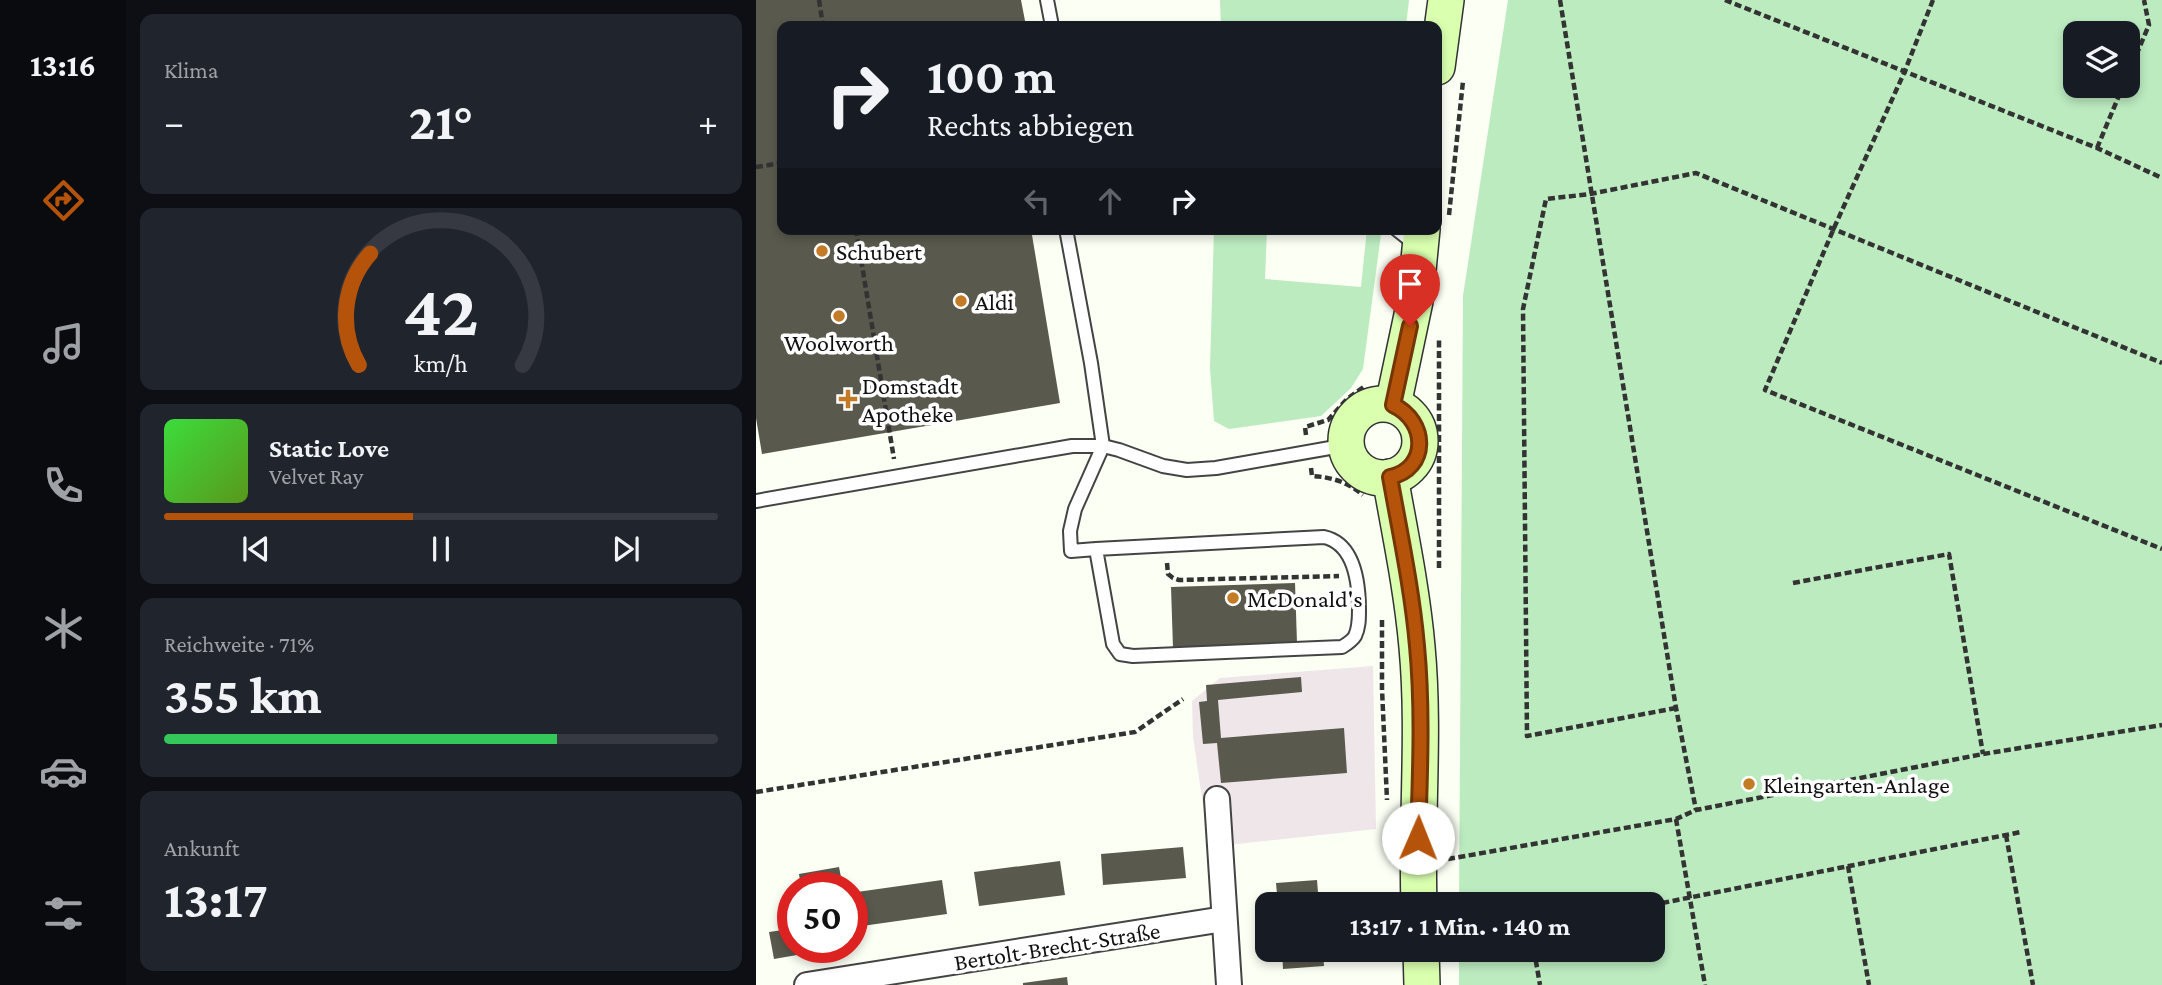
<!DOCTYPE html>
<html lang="de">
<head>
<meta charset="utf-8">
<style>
	body { margin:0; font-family:"Crimson Pro",serif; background:#20242c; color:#f1f3f6; height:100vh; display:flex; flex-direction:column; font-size:26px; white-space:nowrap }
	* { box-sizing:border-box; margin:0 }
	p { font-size:23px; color:#9ea1a6 }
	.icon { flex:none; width:38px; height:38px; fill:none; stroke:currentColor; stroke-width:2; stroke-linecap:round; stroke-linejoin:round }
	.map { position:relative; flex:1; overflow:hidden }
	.panel { display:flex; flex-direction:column; gap:14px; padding:14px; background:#0d0f14; width:630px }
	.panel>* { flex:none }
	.guide { position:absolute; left:21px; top:21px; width:665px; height:214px; border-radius:14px; box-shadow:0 4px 10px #0003; background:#171b24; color:#f1f3f6; overflow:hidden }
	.controls { position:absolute; left:1307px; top:21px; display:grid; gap:14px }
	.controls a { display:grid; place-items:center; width:77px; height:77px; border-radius:14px; background:#171b24; box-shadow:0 4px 10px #0003; font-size:35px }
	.speed { position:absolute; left:21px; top:872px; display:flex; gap:14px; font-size:35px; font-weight:700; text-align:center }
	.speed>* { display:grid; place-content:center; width:91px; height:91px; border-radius:50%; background:#171b24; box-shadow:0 4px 10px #0003; line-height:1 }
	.speed .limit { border:10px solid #d22; background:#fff; color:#111 }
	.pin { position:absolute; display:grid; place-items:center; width:60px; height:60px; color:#fff; margin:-72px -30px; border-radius:50% 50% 50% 0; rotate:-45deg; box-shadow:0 0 7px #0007 }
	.pin .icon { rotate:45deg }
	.me { position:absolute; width:77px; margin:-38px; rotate:1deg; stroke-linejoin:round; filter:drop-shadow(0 0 5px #0008) }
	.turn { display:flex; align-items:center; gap:24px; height:147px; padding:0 35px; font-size:32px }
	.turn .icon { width:91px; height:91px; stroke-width:2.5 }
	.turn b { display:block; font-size:49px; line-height:60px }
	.lanes { display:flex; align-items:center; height:66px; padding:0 35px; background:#0003; justify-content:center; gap:35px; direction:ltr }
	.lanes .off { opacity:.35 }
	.big { font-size:52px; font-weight:700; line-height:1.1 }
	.panel .tile { flex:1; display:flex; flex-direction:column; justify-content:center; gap:10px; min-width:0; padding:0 24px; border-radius:14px; background:#20242c }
	.panel .dial { align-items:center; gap:0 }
	.dial svg { height:182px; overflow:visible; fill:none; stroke:#363941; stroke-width:7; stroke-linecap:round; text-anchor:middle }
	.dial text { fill:#f1f3f6; stroke:none }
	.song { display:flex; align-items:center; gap:21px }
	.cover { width:84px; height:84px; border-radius:10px; background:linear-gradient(135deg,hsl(120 70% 55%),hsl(90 70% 35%)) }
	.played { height:7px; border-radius:4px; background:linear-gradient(90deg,#b45309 45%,#363941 45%) }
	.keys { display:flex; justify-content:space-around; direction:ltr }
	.heat { display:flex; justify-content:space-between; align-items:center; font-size:38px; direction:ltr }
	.charge { height:10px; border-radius:5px; background:linear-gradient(90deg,#34c759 71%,#363941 0) }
	.trip { position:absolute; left:499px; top:892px; width:410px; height:70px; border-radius:14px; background:#171b24; box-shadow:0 4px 10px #0003; font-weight:700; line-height:70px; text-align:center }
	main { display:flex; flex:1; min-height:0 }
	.tabs { display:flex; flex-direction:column; width:126px; justify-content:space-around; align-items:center; background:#090b0e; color:#9ea1a6 }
	.tabs .icon { width:49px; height:49px }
	.tabs .active { color:#b45309 }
	.tabs b { font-size:32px; color:#f1f3f6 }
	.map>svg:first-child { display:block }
	.industrial { fill:#efe6ea }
	.green { fill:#bcebc0; fill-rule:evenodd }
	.building { fill:#5a594d }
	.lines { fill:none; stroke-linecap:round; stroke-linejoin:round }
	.service-casing { stroke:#444; stroke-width:16 }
	.minor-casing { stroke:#444; stroke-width:28 }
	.secondary-casing { stroke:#333; stroke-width:38 }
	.path { stroke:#333; stroke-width:4.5; stroke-dasharray:7 3.5; stroke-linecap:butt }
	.service { stroke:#fff; stroke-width:12 }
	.minor { stroke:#fff; stroke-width:24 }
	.secondary { stroke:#d9ffaf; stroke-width:35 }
	.route-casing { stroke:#753606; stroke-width:18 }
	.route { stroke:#b45309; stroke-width:12 }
	.poi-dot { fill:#c47b25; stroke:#fff; stroke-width:2.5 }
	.labels { text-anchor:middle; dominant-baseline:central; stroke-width:7; stroke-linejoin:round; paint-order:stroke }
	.poi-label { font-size:24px; fill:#111; stroke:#fff; text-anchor:start }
	.street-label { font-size:24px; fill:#111; stroke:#fff }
</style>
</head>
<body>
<main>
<nav class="tabs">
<b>13:16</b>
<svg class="icon active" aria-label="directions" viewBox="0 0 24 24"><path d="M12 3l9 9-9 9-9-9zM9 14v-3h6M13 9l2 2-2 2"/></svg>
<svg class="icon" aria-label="music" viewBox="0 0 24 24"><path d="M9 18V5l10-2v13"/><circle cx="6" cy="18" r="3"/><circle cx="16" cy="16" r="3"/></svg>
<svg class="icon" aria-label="phone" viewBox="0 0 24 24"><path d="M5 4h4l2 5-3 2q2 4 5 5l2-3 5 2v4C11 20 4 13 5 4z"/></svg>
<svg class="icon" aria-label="climate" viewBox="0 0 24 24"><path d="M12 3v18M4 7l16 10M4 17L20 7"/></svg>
<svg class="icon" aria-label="car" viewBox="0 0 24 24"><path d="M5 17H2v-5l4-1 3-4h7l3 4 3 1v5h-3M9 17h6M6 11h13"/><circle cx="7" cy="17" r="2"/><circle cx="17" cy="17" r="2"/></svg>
<svg class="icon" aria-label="filters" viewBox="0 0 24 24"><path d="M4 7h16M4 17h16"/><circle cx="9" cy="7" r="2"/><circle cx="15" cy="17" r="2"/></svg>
</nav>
<section class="panel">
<div class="tile"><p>Klima</p>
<div class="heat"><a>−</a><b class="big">21°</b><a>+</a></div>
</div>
<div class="tile dial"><svg viewBox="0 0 100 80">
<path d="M14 69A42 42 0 1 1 86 69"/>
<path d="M14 69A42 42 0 0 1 19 20" stroke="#b45309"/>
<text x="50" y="56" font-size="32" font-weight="700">42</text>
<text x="50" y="72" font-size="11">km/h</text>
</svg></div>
<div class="tile">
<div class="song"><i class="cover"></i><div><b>Static Love</b><p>Velvet Ray</p></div></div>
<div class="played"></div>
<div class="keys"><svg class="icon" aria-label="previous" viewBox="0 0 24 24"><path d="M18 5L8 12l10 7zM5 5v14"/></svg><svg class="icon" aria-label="pause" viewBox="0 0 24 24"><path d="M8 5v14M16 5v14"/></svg><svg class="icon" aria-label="next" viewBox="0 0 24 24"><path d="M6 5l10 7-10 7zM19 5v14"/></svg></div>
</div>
<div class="tile"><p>Reichweite · 71%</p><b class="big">355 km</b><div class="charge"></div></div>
<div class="tile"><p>Ankunft</p><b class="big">13:17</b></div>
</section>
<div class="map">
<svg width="1406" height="985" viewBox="0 0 1406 985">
	<rect width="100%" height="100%" fill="#fbfff4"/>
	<path class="industrial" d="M617,666L620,829L453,847L437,736L436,701L464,678Z"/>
	<g class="green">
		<path d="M464,0H653L650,26H465Z"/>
		<path d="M752,0H1406V985H703V950H896V905H703L707,296ZM1320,33H1372V86H1320Z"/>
		<path d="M458,229H511L509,279L605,287L611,229H622L625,234L607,369L595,388L565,416L473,429L458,421L454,368Z"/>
	</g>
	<g class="building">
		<path d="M0,0H265L270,26H26V229H275L304,403L6,454L0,418Z"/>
		<path d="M539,583L541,643L417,648L415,587Z"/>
		<path d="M545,677L546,692L462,700L465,738L588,728L591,773L465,783L461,743L447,744L443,702L451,701L450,685Z"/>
		<path d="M427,847L430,878L347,885L345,854Z"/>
		<path d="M304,861L309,895L223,906L218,872Z"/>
		<path d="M83,867L87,887H45L43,874Z"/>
		<path d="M186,880L191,914L106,926L101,892Z"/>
		<path d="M561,880L563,905H522L520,883Z"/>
		<path d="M37,913V947L81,948L18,959L13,932L27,930L24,915Z"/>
		<path d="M526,950H567L568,966L527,969Z"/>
		<path d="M311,977L312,985H267V983Z"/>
	</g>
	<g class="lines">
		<g class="service-casing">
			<g id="service">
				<path d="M291,0L296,26"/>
				<path d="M310,229L335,363L347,446L319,509L314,531L315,551L340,549L568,537C599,544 603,583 603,610C603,619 603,628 599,636C596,641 591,644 586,647L377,656L364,654L357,644L340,549"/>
				<path d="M640,229L659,244"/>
				<path d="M0,501L316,446H347L363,450L407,466L431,470L460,468L591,445"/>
			</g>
		</g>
		<g class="minor-casing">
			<g id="minor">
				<path d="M461,799L473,985"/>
				<path d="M51,985L468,919"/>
			</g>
		</g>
		<g class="secondary-casing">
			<g id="secondary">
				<path d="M681,67L690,0"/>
				<circle cx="627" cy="441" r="37"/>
				<path d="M637,405L659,301L666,229"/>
				<path d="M634,477C644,533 656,590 661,647C669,732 660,819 663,905"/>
				<path d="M665,950L666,985"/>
			</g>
		</g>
		<g class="path">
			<path d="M63,0L67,26"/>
			<path d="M804,0L920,708L940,810"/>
			<path d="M969,0L1341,148L1406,178"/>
			<path d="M1177,0L1148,73L1078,228L1009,390L1406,549"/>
			<path d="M1372,74L1393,25L1388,0"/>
			<path d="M1341,148L1367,86"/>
			<path d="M0,167L26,163"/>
			<path d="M693,215L707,81"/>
			<path d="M100,229L138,459"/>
			<path d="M550,435L549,427L572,420L591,399L609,386"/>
			<path d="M555,468L556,476C575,477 592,482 607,495"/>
			<path d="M411,563L412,574L417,578L423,580L583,576"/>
			<path d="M683,568V339"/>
			<path d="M1037,583L1193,554L1227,754"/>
			<path d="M626,620V689L631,800"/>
			<path d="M920,708L771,736L767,309L790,199L834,194L940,173L1406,363"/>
			<path d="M0,792L379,732L427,699"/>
			<path d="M920,819L949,985"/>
			<path d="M1250,835L1277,985"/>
			<path d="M692,859L920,819L940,810L1227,754L1406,725"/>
			<path d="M1092,866L1113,985"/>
			<path d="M896,905L1265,832"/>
			<path d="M778,950L784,985"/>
		</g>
		<use href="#service" class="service"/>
		<use href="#minor" class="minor"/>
		<use href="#secondary" class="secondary"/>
	</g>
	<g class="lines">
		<g class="route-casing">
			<path id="route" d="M654,326L637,405C672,421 673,469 634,477C644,533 656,589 661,646C667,709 664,774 662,838"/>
		</g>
		<use href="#route" class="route"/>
	</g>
	<g class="poi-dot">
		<circle cx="66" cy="251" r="7"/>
		<circle cx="205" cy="301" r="7"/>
		<circle cx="83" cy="316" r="7"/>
		<path d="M88.5 388.5h7v7h7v7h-7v7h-7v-7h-7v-7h7z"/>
		<circle cx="477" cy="598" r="7"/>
		<circle cx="993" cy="784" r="7"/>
	</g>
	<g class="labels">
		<g class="poi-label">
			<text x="80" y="251">Schubert</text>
			<text x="219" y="301">Aldi</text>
			<text x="83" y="342" text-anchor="middle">Woolworth</text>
			<text x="106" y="385">Domstadt<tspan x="106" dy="28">Apotheke</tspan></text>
			<text x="491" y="598">McDonald's</text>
			<text x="1007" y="784">Kleingarten-Anlage</text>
		</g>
		<g class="street-label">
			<text transform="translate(301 946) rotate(-9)">Bertolt-Brecht-Straße</text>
		</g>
	</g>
</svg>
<div class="controls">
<a><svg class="icon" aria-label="layers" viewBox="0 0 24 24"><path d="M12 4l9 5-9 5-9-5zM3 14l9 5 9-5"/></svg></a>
</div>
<div class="speed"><div class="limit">50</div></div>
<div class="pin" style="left:654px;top:326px;background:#d93025"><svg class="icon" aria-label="arrive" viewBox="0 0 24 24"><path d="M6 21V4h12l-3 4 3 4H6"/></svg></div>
<svg class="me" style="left:662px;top:838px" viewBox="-20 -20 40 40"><circle r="19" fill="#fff"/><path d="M0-13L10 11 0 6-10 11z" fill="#b45309"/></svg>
<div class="trip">13:17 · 1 Min. · 140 m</div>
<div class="guide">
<div class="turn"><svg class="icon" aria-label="right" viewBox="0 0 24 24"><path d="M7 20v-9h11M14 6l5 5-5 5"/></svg><div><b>100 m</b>Rechts abbiegen</div></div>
<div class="lanes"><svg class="icon off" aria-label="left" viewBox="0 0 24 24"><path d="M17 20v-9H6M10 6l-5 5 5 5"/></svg><svg class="icon off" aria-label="ahead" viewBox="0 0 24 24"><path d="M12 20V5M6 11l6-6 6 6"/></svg><svg class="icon" aria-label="right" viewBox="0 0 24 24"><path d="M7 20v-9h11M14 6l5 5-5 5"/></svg></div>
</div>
</div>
</main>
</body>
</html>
